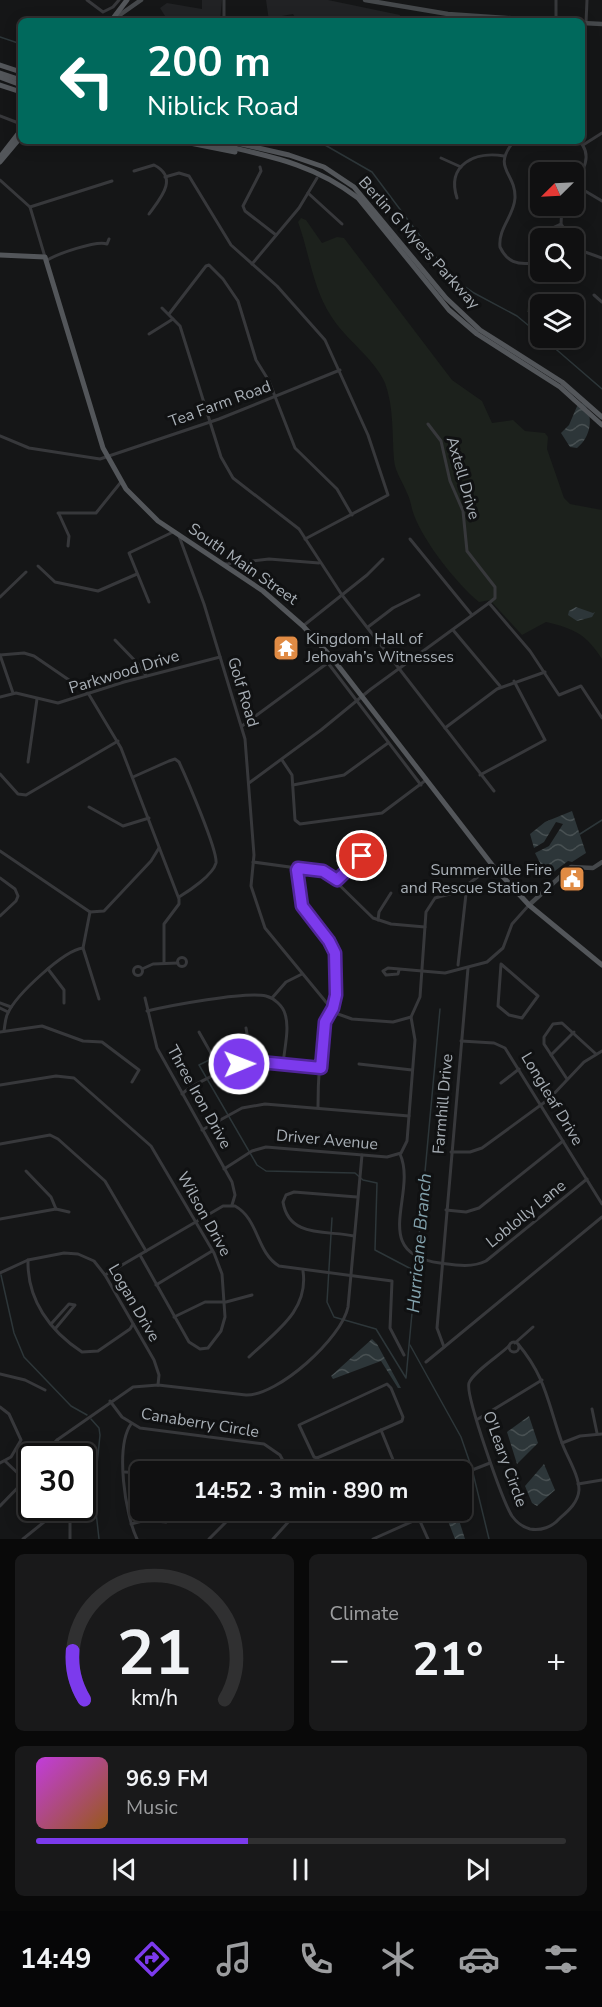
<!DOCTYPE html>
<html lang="en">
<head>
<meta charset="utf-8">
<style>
	body { margin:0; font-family:"Nunito Sans",sans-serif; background:#19191a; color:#f1f3f6; height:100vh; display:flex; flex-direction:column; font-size:22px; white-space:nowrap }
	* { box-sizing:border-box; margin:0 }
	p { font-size:20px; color:#9c9d9f }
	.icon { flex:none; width:33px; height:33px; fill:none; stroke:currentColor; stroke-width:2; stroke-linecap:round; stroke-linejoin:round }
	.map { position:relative; height:1539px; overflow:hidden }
	.side { display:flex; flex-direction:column; gap:15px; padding:15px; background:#090909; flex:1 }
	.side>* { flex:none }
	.banner { position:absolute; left:18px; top:18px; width:567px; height:126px; border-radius:9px; box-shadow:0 3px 15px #0003,0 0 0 2px #303031; background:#00695c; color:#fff; overflow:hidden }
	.needle { width:39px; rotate:246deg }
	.tools { position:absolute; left:530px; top:162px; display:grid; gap:12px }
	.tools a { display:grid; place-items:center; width:54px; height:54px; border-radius:9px; background:#101011; box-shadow:0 3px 15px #0003,0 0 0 2px #303031; font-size:30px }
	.speed { position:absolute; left:18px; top:1443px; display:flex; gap:12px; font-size:30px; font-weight:700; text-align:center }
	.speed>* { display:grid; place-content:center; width:78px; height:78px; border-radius:50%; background:#101011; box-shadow:0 3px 15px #0003,0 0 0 2px #303031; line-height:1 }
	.speed .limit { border:3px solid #111; border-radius:9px; background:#fff; color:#111 }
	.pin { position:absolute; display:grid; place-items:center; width:51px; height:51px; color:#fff; margin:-26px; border:3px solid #fff; border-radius:50%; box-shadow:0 2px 6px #0007 }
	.me { position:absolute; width:66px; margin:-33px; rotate:89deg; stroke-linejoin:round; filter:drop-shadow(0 0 4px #0008) }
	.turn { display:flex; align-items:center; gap:21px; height:126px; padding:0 30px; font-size:27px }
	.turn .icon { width:78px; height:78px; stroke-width:2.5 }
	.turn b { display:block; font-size:42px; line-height:51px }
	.big { font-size:45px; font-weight:700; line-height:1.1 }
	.side .tile { flex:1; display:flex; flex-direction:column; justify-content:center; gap:9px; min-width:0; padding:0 21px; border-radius:9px; background:#19191a }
	.side .dial { align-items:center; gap:0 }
	.dial svg { height:156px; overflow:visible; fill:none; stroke:#303031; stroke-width:7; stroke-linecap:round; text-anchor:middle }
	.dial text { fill:#f1f3f6; stroke:none }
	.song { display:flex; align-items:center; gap:18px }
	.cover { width:72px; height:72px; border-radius:9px; background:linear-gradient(135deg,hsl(290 70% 55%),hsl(30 70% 35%)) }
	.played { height:6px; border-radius:3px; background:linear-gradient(90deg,#7c3aed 40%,#303031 40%) }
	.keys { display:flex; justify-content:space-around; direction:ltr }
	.heat { display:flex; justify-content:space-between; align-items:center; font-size:33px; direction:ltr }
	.side .tiles { flex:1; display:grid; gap:15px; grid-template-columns:1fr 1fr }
	.tile:last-child { grid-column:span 2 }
	.trip { position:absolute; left:130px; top:1461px; width:342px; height:60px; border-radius:9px; background:#101011; box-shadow:0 3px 15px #0003,0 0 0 2px #303031; font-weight:700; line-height:60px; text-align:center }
	.dock { display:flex; height:96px; justify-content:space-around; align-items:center; background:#060607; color:#9c9d9f }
	.dock .icon { width:42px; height:42px }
	.dock .active { color:#7c3aed }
	.dock b { font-size:27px; color:#f1f3f6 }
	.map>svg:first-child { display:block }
	.built { fill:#212224 }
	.grass { fill:#1c211c }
	.wetland { fill:url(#wetland-marsh) }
	.water { fill:url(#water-waves) }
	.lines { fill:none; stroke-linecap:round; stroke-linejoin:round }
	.stream { stroke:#2d3639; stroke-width:1.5 }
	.street { stroke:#37383b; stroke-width:3 }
	.secondary { stroke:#45484b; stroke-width:4.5 }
	.primary { stroke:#53565a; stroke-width:5 }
	.route-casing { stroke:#51269a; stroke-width:15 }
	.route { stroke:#7c3aed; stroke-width:10 }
	.labels { text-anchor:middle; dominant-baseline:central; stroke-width:6; stroke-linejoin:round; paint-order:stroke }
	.street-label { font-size:16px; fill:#a8afb6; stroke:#101112 }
	.poi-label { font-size:16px; fill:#a8afb6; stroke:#101112; text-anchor:start }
	.water-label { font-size:18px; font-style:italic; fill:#83a2ad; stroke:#101112 }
</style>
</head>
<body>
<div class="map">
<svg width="602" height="1539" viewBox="0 0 602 1539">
	<defs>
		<pattern id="wetland-marsh" width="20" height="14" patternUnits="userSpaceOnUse" patternTransform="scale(1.5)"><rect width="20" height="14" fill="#1c211c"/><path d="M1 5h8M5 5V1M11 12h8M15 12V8" fill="none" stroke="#3a3f3b"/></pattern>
		<pattern id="water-waves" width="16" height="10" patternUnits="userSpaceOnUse" patternTransform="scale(1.5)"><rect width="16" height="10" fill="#2d3639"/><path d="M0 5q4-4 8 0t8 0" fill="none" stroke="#495153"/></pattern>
	</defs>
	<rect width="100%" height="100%" fill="#151617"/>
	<g class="built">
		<path d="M202,0H222L220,21H159L165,16L160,8L167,3L202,9Z"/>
		<path d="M266,0H328L400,15L399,21H297L293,14L282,16V21H269Z"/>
	</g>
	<path class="grass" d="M301,218L306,220L322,243L337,237L344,238L452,380L482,401L492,423L513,420L525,431L545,433L548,437L547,449L564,498L570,504L602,510V659C586,634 575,629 546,622L522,635L490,600L479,602C456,583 424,542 414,515C411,508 411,500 407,493C403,482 395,472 394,460C392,435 394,407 385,383C375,359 345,339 331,316C313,289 309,252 298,222Z"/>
	<path class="wetland" d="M535,297L543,304H540V323L527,311L529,301Z"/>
	<g class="water">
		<path d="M584,403C594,417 591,437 577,448L570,447L561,433L569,425L578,404Z"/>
		<path d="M576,607L593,613L595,612L592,617L577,621L568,615L569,611Z"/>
		<path d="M572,811L586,853L572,862L568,861L547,877L535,853L549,846L563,824L556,822L544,842L534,848L530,834L545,822Z"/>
		<path d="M372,1339L377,1344L401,1388H398L381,1361L333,1379L331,1376Z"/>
		<path d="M529,1416L538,1443L517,1464L507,1432Z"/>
		<path d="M544,1464L555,1490L537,1506L532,1503L525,1486Z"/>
		<path d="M450,1515L459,1520L465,1539H455L446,1516Z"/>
	</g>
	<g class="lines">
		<g class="stream">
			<path d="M0,37L21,44"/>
			<path d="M318,141L372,172L450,276L474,293L517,316L540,335"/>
			<path d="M543,338L602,389"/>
			<path d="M580,834L602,820"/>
			<path d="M250,1040L199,1065L257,1165L266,1171L355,1173L363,1180L377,1183L375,1250L415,1271"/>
			<path d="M332,1218L327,1302L334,1317L376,1329L406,1378L440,1009"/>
			<path d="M1,1275L14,1333L24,1357L71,1406L87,1415"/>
			<path d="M410,1345L461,1437L470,1463"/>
			<path d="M91,1419L99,1428L100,1435L94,1494L99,1539"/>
			<path d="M473,1473L489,1539"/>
		</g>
		<g class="street">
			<path d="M87,0L103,12L113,7L119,0"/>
			<path d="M556,0V21"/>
			<path d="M224,21V0"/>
			<path d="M586,23L587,0"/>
			<path d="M0,116L21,124"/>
			<path d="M514,141C491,169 516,172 515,198C514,216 498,228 500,247C507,262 517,265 533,263"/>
			<path d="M583,145L602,133"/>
			<path d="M441,158L461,167"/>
			<path d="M260,167L261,171L243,206L245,211L276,235"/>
			<path d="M134,171L154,165C180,178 159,200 149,214"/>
			<path d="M165,177L179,173L189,176L231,245L277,286L325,340L368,435L388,495L305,539"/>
			<path d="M0,180L30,207L45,257"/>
			<path d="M575,185L602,201"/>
			<path d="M573,188C582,173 594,155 579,141"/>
			<path d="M308,193L342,224"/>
			<path d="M457,198C446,164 476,151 504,156"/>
			<path d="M562,206L561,224L571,238"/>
			<path d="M30,207L112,181"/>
			<path d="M542,238L550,229L561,224"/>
			<path d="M540,241L533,263L541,281H548"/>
			<path d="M573,241L585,252L602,258"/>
			<path d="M46,261C56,254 97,240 107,244L109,239"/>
			<path d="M252,264L299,208L317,178"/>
			<path d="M594,295L602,302"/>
			<path d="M162,308L180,326L221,457L233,478L299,529L342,595L494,791"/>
			<path d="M169,314L206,266L209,265L223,279L238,301L256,360L269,381L295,448L337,489L352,515"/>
			<path d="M149,334L173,319"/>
			<path d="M428,424L441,441L450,481L463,511L467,551L495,587V598L489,603"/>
			<path d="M0,436L29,448L100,459L219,419L340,370"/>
			<path d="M58,513H96L121,482"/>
			<path d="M59,514L69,536L68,546"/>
			<path d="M179,536L204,604L245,739L254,855L251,886L265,928L335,1013L352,1019L393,1022L411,1017L420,997L426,912L435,898L457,892L493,866"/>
			<path d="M410,539L472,615"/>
			<path d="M225,564L269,559L319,563"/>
			<path d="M38,566L55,582L98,591L137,574"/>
			<path d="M0,597L26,572"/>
			<path d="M149,602L129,553L173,532"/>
			<path d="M303,626L367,575L383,559"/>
			<path d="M368,627L393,608L419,595"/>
			<path d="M453,630L500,686"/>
			<path d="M115,640L142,668L146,676"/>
			<path d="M0,655L24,653L34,656L88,693L121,748L179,899V904L164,924V963"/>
			<path d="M0,655L13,693"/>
			<path d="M328,663L421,785"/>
			<path d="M0,697L16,693L58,703L124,682L220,657"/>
			<path d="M242,726L333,659"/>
			<path d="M445,728L497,689L545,672"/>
			<path d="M282,760L292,775L295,820L300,824L382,813L426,780"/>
			<path d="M28,762L37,699"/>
			<path d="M0,774L18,794L26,795L118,741"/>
			<path d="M480,775L545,740L514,681"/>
			<path d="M133,777L169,761L175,759L179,762C186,777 218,851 216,863C213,875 189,891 179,897"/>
			<path d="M249,783L321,730L371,689L489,603L530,651L559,695L581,686L602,718"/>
			<path d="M293,785L344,775L388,743"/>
			<path d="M89,807L123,826L149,818"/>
			<path d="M0,851L90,912L104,911L151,861L159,848"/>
			<path d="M253,862L326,872L373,918L391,924L425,927"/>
			<path d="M298,868C291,921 328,919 335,953C338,968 340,995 333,1009C330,1015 325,1017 324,1024C320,1051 318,1080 318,1107"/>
			<path d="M0,878L15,889L18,896L16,901L0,916"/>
			<path d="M337,880L357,861L363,863L365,859L361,856L357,861"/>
			<path d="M90,912L83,948L99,999"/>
			<path d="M378,920L379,912L391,893"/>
			<circle cx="182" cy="962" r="4.5"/>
			<path d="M501,964L538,996L522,1018L509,1015L498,1006Z"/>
			<path d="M458,965L467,885"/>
			<circle cx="138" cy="971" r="4.5"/>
			<path d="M48,969L64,990V1003"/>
			<path d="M142,969L153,964L178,963"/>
			<path d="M399,970L398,974L386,975L383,971L388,968L445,973L487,962L503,948L512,924L529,905"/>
			<path d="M145,998L157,1048L232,1182L235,1195L232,1205"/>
			<path d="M272,998L286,982L302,974"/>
			<path d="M0,1003L11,1007"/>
			<path d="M0,1008L8,1012"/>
			<path d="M147,1011C168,1006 246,991 266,996C274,998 283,1006 285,1014C290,1028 284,1050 283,1065"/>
			<path d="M246,1028L251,1055L249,1062"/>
			<path d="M4,1031C5,1025 5,1018 8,1013C16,995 64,950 83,948"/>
			<path d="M0,1032L42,1026L83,1041L102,1042L139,1070L132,1082"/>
			<path d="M199,1032L221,1071"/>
			<path d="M461,1041L494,1043L505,1048L602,1204"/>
			<path d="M551,1055L574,1032"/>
			<path d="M359,1064L412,1070"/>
			<path d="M567,1079L544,1044V1037L553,1024L562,1023L596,1054"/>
			<path d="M501,1083L519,1069"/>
			<path d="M0,1085L56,1076L74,1078L151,1146L214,1253L222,1274L225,1317L221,1331L208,1348L200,1349L189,1342L140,1255"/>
			<path d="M182,1094C190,1086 201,1082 210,1077C250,1057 278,1063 321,1068"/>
			<path d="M202,1130L242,1108L265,1104L409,1116"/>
			<path d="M0,1144L50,1135L58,1139L105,1181L146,1251"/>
			<path d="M451,1152H470L482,1148L549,1099L584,1062L602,1051"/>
			<path d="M400,1154C418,1194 368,1253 440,1263C455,1265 472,1268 486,1261L587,1179"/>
			<path d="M224,1169L252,1151L266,1147L387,1157L401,1153L407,1141L415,1040L411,1017"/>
			<path d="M26,1171L51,1197L56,1209"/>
			<path d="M446,1210L466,1212L479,1208L563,1141"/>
			<path d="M0,1219L56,1209L69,1212"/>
			<path d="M354,1236C328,1230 289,1239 283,1202L286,1195L294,1192L357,1197"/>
			<path d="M28,1260C27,1300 50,1331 82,1352L98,1351L130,1329L133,1324"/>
			<path d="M0,1273L28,1260L64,1253L78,1254L94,1261L105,1275L154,1360L159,1375L158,1385"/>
			<path d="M105,1275L223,1206H235C259,1219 256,1252 279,1266L392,1281L390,1328L404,1355"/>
			<path d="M156,1285L212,1251"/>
			<path d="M174,1317L205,1302H226L252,1295"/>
			<path d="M51,1324L69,1304L75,1305L55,1329"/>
			<circle cx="514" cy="1347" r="5"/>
			<path d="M515,1343L533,1327"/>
			<path d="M509,1346C500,1355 473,1372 469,1383C465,1395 503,1502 512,1516C517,1523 523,1527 530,1529C541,1531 552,1527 559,1519C568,1511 578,1503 579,1490C579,1475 567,1457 562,1443C548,1404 546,1377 518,1344"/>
			<path d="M444,1347L437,1328L468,968"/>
			<path d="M249,1357C275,1332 309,1311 303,1271"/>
			<path d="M426,1362L602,1217"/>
			<path d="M0,1374L25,1380L45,1390"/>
			<path d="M387,1384L391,1388L403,1417L402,1421L317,1458L314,1457L299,1425Z"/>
			<path d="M110,1401L122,1417L140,1428L264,1444L280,1455L289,1472"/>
			<path d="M0,1407L9,1414L21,1440L11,1457L0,1463"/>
			<path d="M592,1409L597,1433"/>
			<path d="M478,1419L542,1380"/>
			<path d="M131,1424C115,1447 125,1514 137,1539"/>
			<path d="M381,1430L398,1472"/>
			<path d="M57,1440L67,1456"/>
			<path d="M562,1443L580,1436L602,1434"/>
			<path d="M40,1456L57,1440L133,1387L158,1385L246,1395C278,1396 342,1338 348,1307L362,1155"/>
			<path d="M5,1461L26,1481"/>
			<path d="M125,1472L141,1473"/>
			<path d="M462,1474L490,1463"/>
			<path d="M578,1484L602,1480"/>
			<path d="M0,1506L32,1473"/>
			<path d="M70,1508V1539"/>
			<path d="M415,1510L428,1539"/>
			<path d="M131,1524L146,1520L166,1522"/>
			<path d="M23,1539L49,1518L70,1515"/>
			<path d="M209,1539L238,1510"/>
			<path d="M273,1539L299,1510"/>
			<path d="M373,1539L438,1510"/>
		</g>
		<g class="secondary">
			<path d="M365,0L448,14L552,21"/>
			<path d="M114,19L141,0"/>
			<path d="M582,23L602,24"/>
			<path d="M529,905L571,867L593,868L602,862"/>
		</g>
		<g class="primary">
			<path d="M111,21L127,0"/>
			<path d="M0,65L21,72"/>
			<path d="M0,73L21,80"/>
			<path d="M0,77L21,85"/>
			<path d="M0,85L21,92"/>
			<path d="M180,141L235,152"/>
			<path d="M204,141C262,155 310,161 358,198L449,310L477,334L560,387L602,425"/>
			<path d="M228,141L289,155L324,167L354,187L446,298L480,330L562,382L602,417"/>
			<path d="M0,157L21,130"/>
			<path d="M0,162L21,137"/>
			<path d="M0,255L45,257L103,448L126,489L158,521L263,591L303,626L333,659L493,866L529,905L602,965"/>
		</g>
	</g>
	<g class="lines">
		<g class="route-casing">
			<path id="route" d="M239,1064L260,1062L321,1068L325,1022L333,1008L336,995L335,953L329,941L302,906L297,870L298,868L323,871L337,880L362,856"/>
		</g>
		<use href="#route" class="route"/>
	</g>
	<defs>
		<g id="temple-square" transform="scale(1.35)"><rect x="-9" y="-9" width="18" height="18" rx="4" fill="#e08b44" stroke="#101112"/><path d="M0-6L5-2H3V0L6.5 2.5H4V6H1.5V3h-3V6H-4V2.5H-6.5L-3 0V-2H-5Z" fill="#fff"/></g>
		<g id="civic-square" transform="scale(1.35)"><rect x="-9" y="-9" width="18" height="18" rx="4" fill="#e08b44" stroke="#101112"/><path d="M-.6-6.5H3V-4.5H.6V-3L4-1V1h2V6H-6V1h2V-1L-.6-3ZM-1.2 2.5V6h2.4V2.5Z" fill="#fff"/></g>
	</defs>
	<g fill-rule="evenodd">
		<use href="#temple-square" x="286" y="648"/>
		<use href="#civic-square" x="572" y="879"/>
	</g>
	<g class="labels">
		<g class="street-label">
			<text transform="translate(419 243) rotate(48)">Berlin G Myers Parkway</text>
			<text transform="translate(220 404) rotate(-20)">Tea Farm Road</text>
			<text transform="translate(463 478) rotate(74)">Axtell Drive</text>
			<text transform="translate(243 564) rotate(35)">South Main Street</text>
			<text transform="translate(124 672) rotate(-17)">Parkwood Drive</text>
			<text transform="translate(243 692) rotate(73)">Golf Road</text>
			<text transform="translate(199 1097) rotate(61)">Three Iron Drive</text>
			<text transform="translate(552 1099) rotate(59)">Longleaf Drive</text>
			<text transform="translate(443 1104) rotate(-85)">Farmhill Drive</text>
			<text transform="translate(327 1140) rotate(5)">Driver Avenue</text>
			<text transform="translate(204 1214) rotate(61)">Wilson Drive</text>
			<text transform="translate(526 1214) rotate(-39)">Loblolly Lane</text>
			<text transform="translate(134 1303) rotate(60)">Logan Drive</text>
			<text transform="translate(200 1423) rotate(9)">Canaberry Circle</text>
			<text transform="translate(505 1459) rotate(70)">O'Leary Circle</text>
		</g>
		<g class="poi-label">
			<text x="306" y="639">Kingdom Hall of<tspan x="306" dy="18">Jehovah’s Witnesses</tspan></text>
			<text x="552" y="870" text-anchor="end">Summerville Fire<tspan x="552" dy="18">and Rescue Station 2</tspan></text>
		</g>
		<g class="water-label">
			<text transform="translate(419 1243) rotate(-85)">Hurricane Branch</text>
		</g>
	</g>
</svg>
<div class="tools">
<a><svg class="needle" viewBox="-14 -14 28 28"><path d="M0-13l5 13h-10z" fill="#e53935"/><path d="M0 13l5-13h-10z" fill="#9c9d9f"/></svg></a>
<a><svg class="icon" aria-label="search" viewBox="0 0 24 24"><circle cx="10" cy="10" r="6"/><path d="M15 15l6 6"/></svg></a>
<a><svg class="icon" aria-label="layers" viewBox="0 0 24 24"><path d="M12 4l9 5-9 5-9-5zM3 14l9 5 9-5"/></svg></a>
</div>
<div class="speed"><div class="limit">30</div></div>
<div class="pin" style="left:362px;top:856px;background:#d93025"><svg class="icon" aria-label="arrive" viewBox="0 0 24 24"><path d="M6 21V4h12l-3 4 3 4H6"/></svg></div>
<svg class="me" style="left:239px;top:1064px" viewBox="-20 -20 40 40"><circle r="17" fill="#7c3aed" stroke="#fff" stroke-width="3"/><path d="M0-11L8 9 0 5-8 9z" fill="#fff"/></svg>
<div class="trip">14:52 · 3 min · 890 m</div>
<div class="banner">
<div class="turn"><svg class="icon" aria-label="left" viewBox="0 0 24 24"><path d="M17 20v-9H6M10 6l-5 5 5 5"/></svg><div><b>200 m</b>Niblick Road</div></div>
</div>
</div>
<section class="side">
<div class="tiles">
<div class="tile dial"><svg viewBox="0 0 100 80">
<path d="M14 69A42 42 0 1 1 86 69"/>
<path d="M14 69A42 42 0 0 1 8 44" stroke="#7c3aed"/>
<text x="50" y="56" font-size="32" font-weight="700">21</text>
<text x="50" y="72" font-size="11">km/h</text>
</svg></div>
<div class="tile"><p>Climate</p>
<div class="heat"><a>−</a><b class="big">21°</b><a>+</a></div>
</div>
<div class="tile">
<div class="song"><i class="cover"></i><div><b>96.9 FM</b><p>Music</p></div></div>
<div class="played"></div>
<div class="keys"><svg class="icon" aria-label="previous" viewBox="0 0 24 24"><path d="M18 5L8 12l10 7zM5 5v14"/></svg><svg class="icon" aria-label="pause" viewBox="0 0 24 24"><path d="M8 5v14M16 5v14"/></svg><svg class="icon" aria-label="next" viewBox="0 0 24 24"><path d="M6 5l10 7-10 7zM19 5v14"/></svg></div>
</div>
</div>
</section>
<nav class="dock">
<b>14:49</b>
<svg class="icon active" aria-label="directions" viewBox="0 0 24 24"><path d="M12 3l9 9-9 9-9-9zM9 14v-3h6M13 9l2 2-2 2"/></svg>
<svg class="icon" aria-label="music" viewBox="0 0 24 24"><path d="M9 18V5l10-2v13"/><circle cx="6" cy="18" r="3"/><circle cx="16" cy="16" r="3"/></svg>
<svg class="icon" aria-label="phone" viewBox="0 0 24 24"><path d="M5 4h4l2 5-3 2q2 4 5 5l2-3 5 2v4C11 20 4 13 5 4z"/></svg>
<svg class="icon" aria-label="climate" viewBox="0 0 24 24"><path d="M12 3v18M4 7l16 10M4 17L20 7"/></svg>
<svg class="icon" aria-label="car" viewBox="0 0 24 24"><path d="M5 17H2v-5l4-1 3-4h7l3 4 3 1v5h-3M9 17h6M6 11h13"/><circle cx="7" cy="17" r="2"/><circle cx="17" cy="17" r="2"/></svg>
<svg class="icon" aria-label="filters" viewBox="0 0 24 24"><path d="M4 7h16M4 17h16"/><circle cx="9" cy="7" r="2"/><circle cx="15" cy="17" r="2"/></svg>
</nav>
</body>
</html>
